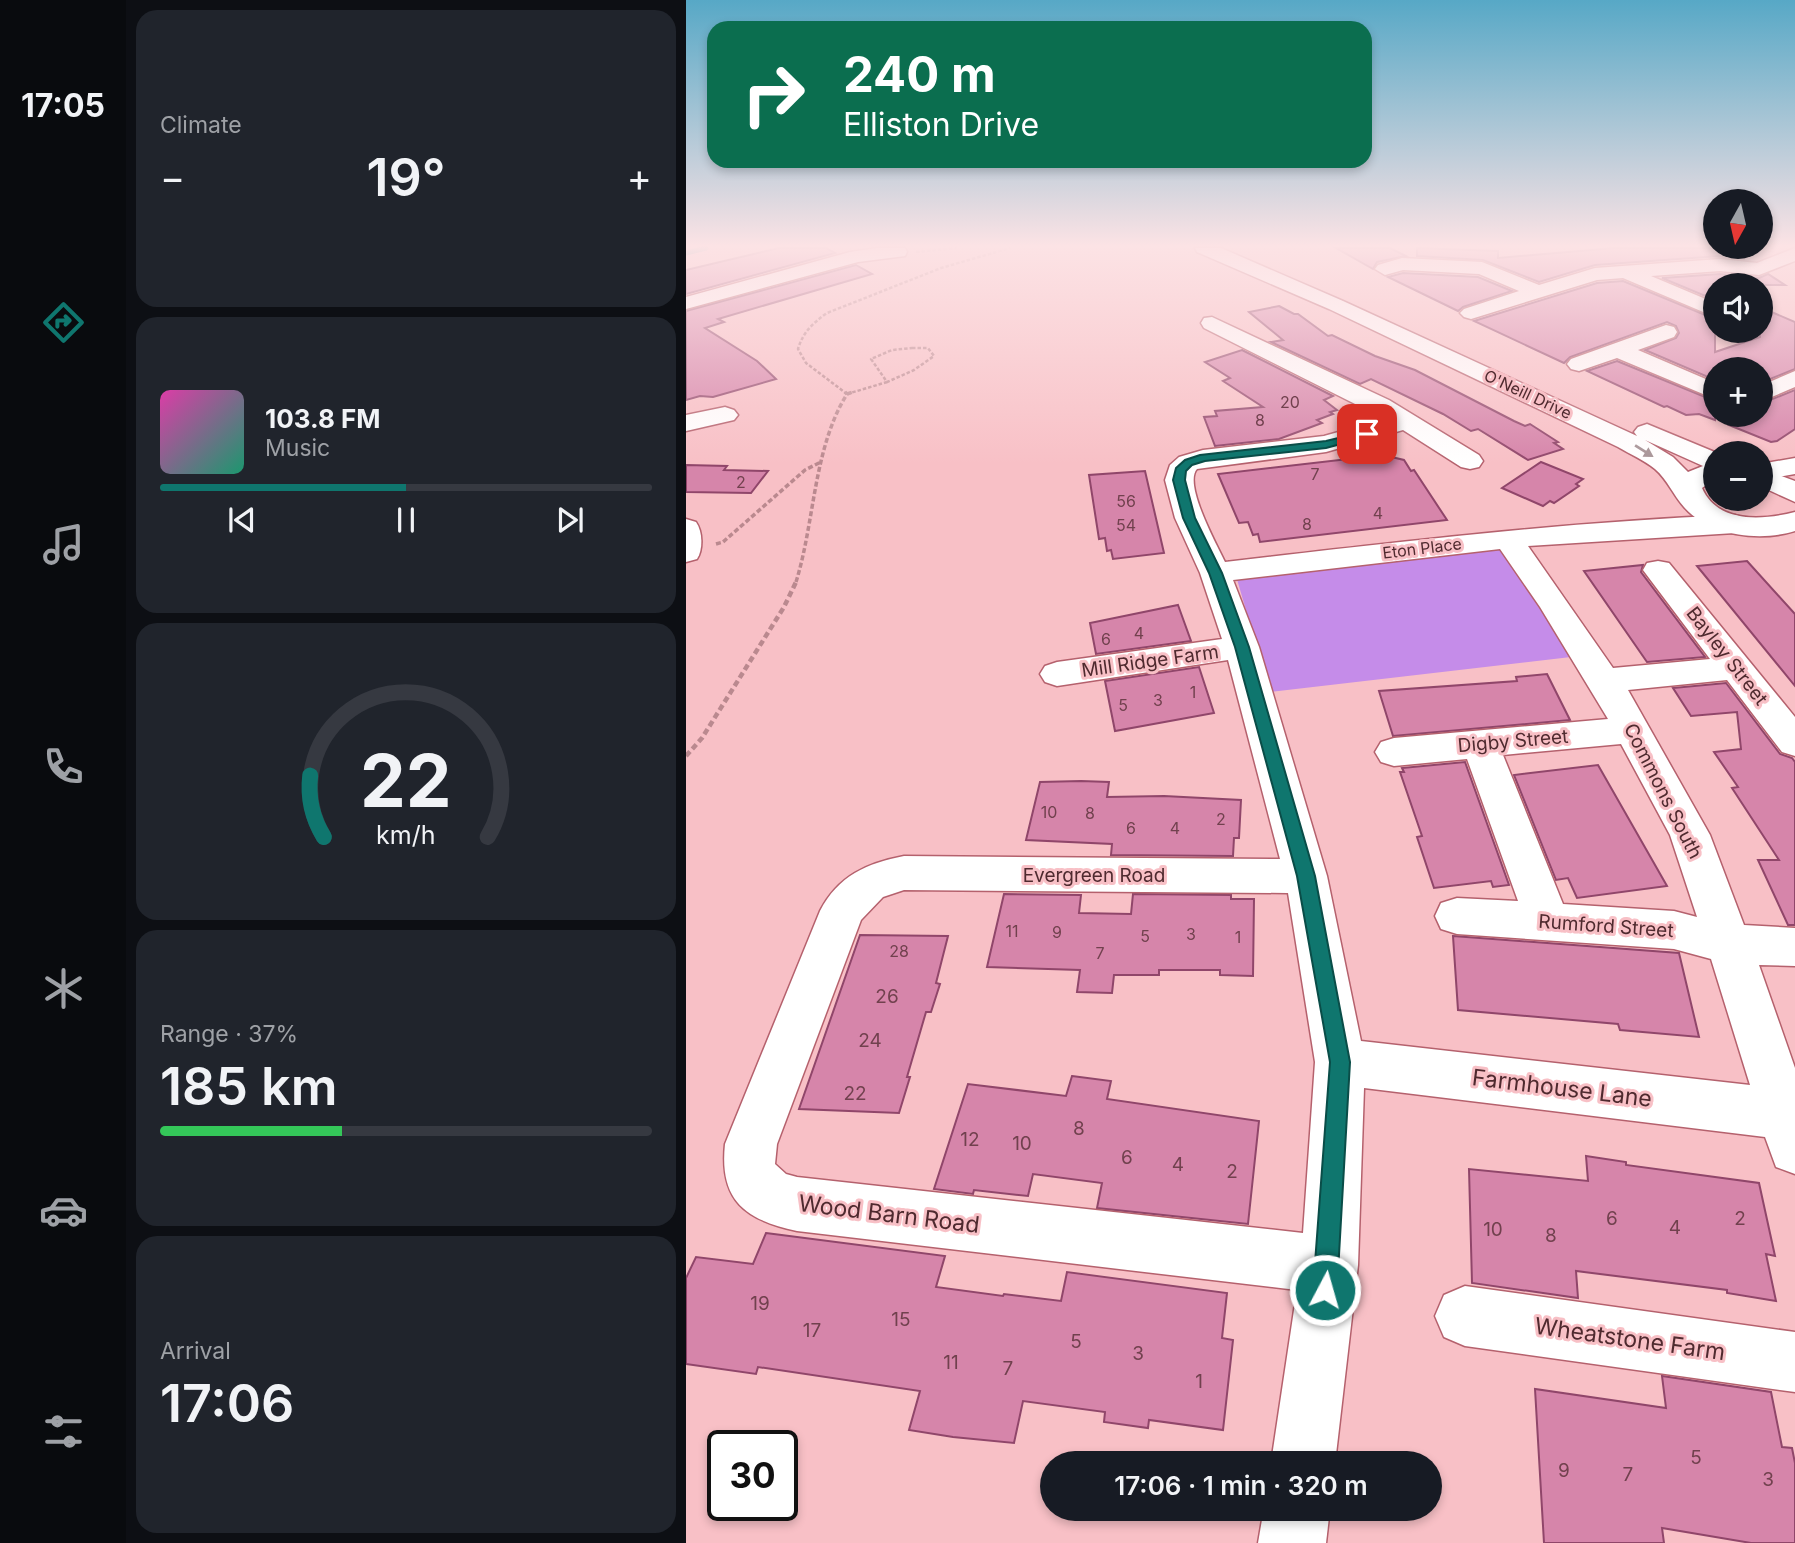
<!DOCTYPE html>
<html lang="en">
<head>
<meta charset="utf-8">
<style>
	body { margin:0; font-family:Inter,sans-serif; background:#20242c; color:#f1f3f6; height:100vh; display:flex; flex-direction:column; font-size:26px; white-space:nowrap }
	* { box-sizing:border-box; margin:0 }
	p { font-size:23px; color:#9ea1a6 }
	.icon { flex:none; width:38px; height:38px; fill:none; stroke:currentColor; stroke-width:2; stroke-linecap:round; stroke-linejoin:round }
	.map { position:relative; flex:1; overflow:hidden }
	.panel { display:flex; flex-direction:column; gap:10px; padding:10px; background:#0d0f14; width:560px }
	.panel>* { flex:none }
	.hud { position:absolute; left:21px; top:21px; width:665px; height:147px; border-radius:21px; box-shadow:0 4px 10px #0003; background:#0b6e4f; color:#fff; overflow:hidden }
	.needle { width:46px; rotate:188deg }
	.tools { position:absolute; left:1017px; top:189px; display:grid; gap:14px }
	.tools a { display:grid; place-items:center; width:70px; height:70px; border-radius:50%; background:#171b24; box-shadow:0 4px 10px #0003; font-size:35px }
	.speed { position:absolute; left:21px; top:1430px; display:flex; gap:14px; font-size:35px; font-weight:700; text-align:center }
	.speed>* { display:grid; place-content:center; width:91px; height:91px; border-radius:50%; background:#171b24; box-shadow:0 4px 10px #0003; line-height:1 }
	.speed .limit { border:4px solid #111; border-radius:10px; background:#fff; color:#111 }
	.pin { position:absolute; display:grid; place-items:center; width:60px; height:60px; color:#fff; margin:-30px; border-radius:14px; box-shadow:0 4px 10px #0006 }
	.me { position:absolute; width:77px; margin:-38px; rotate:6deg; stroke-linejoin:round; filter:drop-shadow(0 0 5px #0008) }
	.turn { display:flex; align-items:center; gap:24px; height:147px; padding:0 21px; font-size:32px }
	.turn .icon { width:91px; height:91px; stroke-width:2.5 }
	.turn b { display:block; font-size:49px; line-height:60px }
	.big { font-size:52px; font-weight:600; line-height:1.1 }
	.panel .widget { flex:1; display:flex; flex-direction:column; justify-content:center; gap:10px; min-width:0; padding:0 24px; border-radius:21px; background:#20242c }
	.panel .dial { align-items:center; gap:0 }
	.dial svg { height:182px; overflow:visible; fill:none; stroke:#363941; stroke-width:7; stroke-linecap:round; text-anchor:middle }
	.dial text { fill:#f1f3f6; stroke:none }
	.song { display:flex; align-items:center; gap:21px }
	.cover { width:84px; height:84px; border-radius:10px; background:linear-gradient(135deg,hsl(320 70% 55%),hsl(160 70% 35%)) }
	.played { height:7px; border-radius:4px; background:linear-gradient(90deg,#0f766e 50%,#363941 50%) }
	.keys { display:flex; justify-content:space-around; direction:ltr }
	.heat { display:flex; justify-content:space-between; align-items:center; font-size:38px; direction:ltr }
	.charge { height:10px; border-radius:5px; background:linear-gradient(90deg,#34c759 37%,#363941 0) }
	.trip { position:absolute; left:354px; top:1451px; width:402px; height:70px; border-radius:35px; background:#171b24; box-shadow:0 4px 10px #0003; font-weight:600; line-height:70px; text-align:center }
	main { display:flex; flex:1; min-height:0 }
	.dock { display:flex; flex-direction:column; width:126px; justify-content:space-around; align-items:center; background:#090b0e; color:#9ea1a6 }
	.dock .icon { width:49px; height:49px }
	.dock .active { color:#0f766e }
	.dock b { font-size:32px; color:#f1f3f6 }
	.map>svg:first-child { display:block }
	.green { fill:#c58ce9 }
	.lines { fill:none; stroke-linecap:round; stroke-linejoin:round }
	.stream { stroke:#1d9793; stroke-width:5 }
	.building { fill:#d685aa; stroke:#90466a; stroke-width:2 }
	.minor-casing { stroke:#b5616d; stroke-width:3 }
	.major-casing { stroke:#b5616d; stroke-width:3 }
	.path-far2 { stroke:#ba898f; stroke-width:2.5; stroke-dasharray:3.5 2; stroke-linecap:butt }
	.path-far1 { stroke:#ba898f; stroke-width:3.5; stroke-dasharray:5 2.5; stroke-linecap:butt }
	.path { stroke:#ba898f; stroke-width:4.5; stroke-dasharray:6 3.5; stroke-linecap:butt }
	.minor { fill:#fff; fill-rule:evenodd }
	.major { fill:#fff; fill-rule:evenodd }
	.oneway { fill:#a79497 }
	.route { fill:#0f766e; stroke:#0a4d48; stroke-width:2 }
	.labels { text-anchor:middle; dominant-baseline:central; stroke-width:6; stroke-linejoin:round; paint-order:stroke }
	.far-street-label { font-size:16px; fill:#4f2a2f; stroke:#f8c0c6 }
	.number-label { font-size:16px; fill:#71414e }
	.street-label { font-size:19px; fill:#4f2a2f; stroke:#f8c0c6 }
	.near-number-label { font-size:19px; fill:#71414e }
	.near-street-label { font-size:23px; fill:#4f2a2f; stroke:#f8c0c6 }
</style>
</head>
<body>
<main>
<nav class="dock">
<b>17:05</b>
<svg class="icon active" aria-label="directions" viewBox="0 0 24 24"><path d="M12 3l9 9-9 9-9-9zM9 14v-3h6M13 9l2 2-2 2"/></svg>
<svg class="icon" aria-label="music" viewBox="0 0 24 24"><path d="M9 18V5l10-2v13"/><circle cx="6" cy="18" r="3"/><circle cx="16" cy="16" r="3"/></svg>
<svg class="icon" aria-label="phone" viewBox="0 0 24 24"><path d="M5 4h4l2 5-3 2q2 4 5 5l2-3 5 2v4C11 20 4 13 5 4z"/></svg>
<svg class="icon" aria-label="climate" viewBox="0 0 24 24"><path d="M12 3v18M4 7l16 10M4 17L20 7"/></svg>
<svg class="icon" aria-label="car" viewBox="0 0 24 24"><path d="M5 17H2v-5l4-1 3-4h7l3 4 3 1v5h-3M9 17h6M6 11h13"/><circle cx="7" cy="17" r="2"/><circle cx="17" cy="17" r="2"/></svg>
<svg class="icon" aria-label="filters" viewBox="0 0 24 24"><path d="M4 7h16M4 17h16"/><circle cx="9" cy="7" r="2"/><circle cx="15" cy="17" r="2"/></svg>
</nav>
<section class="panel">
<div class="widget"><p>Climate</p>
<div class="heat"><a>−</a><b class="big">19°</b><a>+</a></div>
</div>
<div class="widget">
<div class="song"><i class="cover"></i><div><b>103.8 FM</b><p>Music</p></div></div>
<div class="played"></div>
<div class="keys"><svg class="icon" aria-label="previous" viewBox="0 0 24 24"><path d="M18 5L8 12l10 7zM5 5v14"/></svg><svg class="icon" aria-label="pause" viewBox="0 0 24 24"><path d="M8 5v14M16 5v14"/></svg><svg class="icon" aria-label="next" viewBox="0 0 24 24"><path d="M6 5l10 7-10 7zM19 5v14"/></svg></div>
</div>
<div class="widget dial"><svg viewBox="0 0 100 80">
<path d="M14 69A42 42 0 1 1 86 69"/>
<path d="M14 69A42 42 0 0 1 8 42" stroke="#0f766e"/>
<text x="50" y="56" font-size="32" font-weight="700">22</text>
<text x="50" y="72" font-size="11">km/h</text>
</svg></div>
<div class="widget"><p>Range · 37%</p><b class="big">185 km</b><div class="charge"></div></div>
<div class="widget"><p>Arrival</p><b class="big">17:06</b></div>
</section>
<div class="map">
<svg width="1109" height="1543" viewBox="0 0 1109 1543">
	<rect width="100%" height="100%" fill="#f8c0c6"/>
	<path class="green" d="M816,549L885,657L584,692L550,576Z"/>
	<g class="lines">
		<path class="stream" d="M0,253L20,248"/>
	</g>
	<g class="building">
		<path d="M93,248H140L149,253L0,294V270Z"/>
		<path d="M650,248H704L720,256L691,262L687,269Z"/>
		<path d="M731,248L812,251V258L928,248H1043L1059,259L1034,256L909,265L853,282L797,260L731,256Z"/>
		<path d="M170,265L186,274L32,319L38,322L19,328L71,361L90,379L27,397L14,396L0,400V311Z"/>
		<path d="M717,273L792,277L826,291L777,307L772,311L702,277Z"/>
		<path d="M1034,274L1073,278L1082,274L1099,285H1028L1029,300L976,278Z"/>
		<path d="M937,281L1029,319V352L1074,337V307L1109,322V369L1074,383V369H1029V380L959,350L990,338L993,333L990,326L981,322L884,357L878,363L788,321L911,283Z"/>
		<path d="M593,306L608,314H612L642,336L646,335L689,356L729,370L828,421L839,426L844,424L872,442L868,443L877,449L842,460L792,429L785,431L757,414L685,379L674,384L585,342L597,340L563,312Z"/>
		<path d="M556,350L647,396L638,400L651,410L644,412L647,414L631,420L636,423L593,439L529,446L518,417L531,416L529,411L577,407L537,381L544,378L519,362Z"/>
		<path d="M931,361L1029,401V420L1013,414L1000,415L981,406L978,407L901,371Z"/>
		<path d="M1109,390V429L1091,441L1085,442L1043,425L1061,415H1074V404Z"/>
		<path d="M697,455L718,460L725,471L728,470L761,520L574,542L572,534L567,535L562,522L553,523L532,474Z"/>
		<path d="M855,462L897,479L890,484L893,486L868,503L864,501L857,506L816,488Z"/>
		<path d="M0,465L41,466L38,470L82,471L65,493L0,492Z"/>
		<path d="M459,471L478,553L427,559L425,550L421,551L419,538L413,539L403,475Z"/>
		<path d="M1061,561L1109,614V686L1011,566Z"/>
		<path d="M957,565L955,572L1019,657L961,662L898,571Z"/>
		<path d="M492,605L505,641L410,654L404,623Z"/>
		<path d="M513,667L528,713L429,731L419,681Z"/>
		<path d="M861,674L884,720L707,736L693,691L831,681L830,677Z"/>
		<path d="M1040,683L1094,754L1106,758L1109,762V925H1102L1072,860H1093L1046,788L1052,787L1028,752L1055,749L1051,712L1005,716L987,688Z"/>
		<path d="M779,762L823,885L807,887L805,881L748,888L731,837L736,836L714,772H718L716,768Z"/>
		<path d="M912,765L981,886L891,898L882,878L870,880L828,775Z"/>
		<path d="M395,781L423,782L421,797L478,796L555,800L553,838H548L547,856L425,855L426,844L340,840L354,782Z"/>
		<path d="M318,894L395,895L393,913L445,914L447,894L545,895V899H568L567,976L534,975V970H473V975H428L426,993L391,992L394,970L301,967Z"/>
		<path d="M174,935L262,936L250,983L254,984L245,1012H240L221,1077H224L213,1113L113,1109Z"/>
		<path d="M767,936L993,953L1013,1037L934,1030L932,1024L772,1010Z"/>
		<path d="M386,1076L425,1081L421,1099L573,1121L562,1224L411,1208L416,1183L347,1174L342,1196L288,1190L287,1194L248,1189L282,1084L380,1096Z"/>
		<path d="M900,1156L940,1162V1165L1073,1183L1089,1256L1080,1254L1090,1301L1041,1293V1290L890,1271L892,1298L786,1283L783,1169L902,1181Z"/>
		<path d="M80,1233L259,1256L250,1287L317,1296L318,1294L375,1301L381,1272L541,1293L536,1338L547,1340L537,1430L463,1420L462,1428L418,1422L419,1412L337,1401L328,1443L267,1437L223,1430L234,1391L72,1367L70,1374L0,1364V1278L10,1257L67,1264Z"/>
		<path d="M976,1376L1085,1392L1096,1447L1106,1448L1109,1463V1543H1065L976,1528L978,1543H858L849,1389L980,1408Z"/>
	</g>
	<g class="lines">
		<g class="minor-casing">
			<g id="minor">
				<path d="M191,248H219L221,252L219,256L172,262L0,309V297L164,252Z"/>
				<path d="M1109,248V261L1073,275L1034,271L965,276L1029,303V317L937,278L911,280L785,319L778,317L774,313L778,309L833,291L793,274L717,270L699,275L689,269L692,265L716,258L796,262L853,285L909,268L1034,259L1071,263Z"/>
				<path d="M526,317L703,400L793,455L797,461L793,467L784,469L775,467L717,430L640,452L511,469C497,484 531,545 539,562C709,542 878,522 1049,515L1059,518L1064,524L1059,530L1049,533L842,546L927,668L1024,659L957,570L961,563L972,561L983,563L1109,717V756L1096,752L1041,680L942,690L1024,835L1058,925L1109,928V966L1073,965L1109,1068V1174L1090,1167L1079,1137L678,1088L672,1265L649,1463H585L611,1290L111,1231C59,1220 33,1200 39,1144L134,911C152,876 181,863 218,856L594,859L542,660L371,686L359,682L354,674L359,666L371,662L536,639L514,573L489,518L479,480L484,465L493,457L517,450L638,436L699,419L518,328L515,323L518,318ZM814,549L854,607L922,719L708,738L695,742L689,752L695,762L708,766L781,759L832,901L771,898L755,903L749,916L755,929L771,934L988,949L1025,959L1064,1085L675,1041L641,876L573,647L547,580ZM935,744L984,835L1011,917L988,911L877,904L817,755ZM218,890L602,893L629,1062L617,1233L111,1177L100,1174L89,1164L91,1144L175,920L197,897Z"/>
				<path d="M980,325L988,327L991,332L988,337L952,350L1029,383V399L931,358L893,371L885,369L881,364L885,359Z"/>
				<path d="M1109,371V387L1074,402V386Z"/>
				<path d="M39,407L48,410L52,415L48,420L0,431V415Z"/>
				<path d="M1109,458V474L1074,480V464Z"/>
				<path d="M0,519L10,522C17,532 17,550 11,559L0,562Z"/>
				<path d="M779,1286L1109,1332V1392L779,1346L758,1337L749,1316L758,1295Z"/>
				<path d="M578,1508H644L640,1543H572Z"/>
			</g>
		</g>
		<g class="major-casing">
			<g id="major">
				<path d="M509,248H535L657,301L951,436L948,432L952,427L961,424L1031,453H1029V479L1016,488C1032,524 1077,520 1109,512V531C1074,542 1023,536 998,507C987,495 982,480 969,469C958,460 944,454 932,447L643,309L511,252ZM959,440L1017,466L1002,472L987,457Z"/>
				<path d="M1074,468L1109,481V502L1074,486Z"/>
			</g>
		</g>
		<g class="path-far2">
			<path d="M230,252L271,248"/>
			<path d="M226,348H242L248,356L228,370L201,382L185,359L206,350Z"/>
			<path d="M161,394L201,382"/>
			<path d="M161,394L120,363L112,349C117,332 127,323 141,313L255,268L324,248"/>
		</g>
		<g class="path-far1">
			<path d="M161,394L167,392"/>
			<path d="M30,544L37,542L119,470L135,462"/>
			<path d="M110,582C129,521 127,449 161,394L159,392"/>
		</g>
		<path class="path" d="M0,756L16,738L98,607L111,580"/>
		<use href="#minor" class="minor"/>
		<use href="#major" class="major"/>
	</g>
	<defs><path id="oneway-solid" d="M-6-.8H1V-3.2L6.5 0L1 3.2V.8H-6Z" transform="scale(1.75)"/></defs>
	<use class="oneway" href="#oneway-solid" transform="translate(958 451) rotate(32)"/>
	<linearGradient id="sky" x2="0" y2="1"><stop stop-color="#57a8c6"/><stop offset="0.53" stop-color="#fce3e5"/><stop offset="1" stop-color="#fce3e5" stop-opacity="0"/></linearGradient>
	<rect width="1109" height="464" fill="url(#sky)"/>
	<path class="route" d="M681,431L685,432V436L640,448L519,461L506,465L500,471L499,480L509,518L536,573L563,647L629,876L664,1062L651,1290L648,1298L639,1302L631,1298L627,1290L644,1062L611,876L549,647L523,573L497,518L487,480L490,468L499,460L514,455L640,441Z"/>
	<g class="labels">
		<g class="far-street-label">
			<text transform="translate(842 394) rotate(25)">O'Neill Drive</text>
			<text transform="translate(736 548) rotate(-7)">Eton Place</text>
		</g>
		<g class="number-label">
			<text x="604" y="402">20</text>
			<text x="574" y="420">8</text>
			<text x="629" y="474">7</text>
			<text x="55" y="482">2</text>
			<text x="440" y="501">56</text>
			<text x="692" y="513">4</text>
			<text x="621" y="524">8</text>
			<text x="440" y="525">54</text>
			<text x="453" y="633">4</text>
			<text x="420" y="639">6</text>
			<text x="507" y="692">1</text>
			<text x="472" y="700">3</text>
			<text x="437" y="705">5</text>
			<text x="363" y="812">10</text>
			<text x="404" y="813">8</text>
			<text x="535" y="819">2</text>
			<text x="445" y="828">6</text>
			<text x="489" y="828">4</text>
			<text x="326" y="931">11</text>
			<text x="371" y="932">9</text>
			<text x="505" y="934">3</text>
			<text x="459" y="936">5</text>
			<text x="552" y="937">1</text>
			<text x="213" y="951">28</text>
			<text x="414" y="953">7</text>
		</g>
		<g class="street-label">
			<text transform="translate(1041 656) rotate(52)">Bayley Street</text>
			<text transform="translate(464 661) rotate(-8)">Mill Ridge Farm</text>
			<text transform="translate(827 741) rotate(-5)">Digby Street</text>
			<text transform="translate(977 791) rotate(63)">Commons South</text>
			<text x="408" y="875">Evergreen Road</text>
			<text transform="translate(920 926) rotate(4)">Rumford Street</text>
		</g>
		<g class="near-number-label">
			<text x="201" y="996">26</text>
			<text x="184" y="1040">24</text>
			<text x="169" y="1093">22</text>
			<text x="393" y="1128">8</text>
			<text x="284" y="1139">12</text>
			<text x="336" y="1143">10</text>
			<text x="441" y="1157">6</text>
			<text x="492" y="1164">4</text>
			<text x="546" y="1171">2</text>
			<text x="926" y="1218">6</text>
			<text x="1054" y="1218">2</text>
			<text x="989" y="1227">4</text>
			<text x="807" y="1229">10</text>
			<text x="865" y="1235">8</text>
			<text x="74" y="1303">19</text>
			<text x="215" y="1319">15</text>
			<text x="126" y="1330">17</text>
			<text x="390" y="1341">5</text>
			<text x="452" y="1353">3</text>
			<text x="265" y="1362">11</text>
			<text x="322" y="1368">7</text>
			<text x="513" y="1381">1</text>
			<text x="1010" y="1457">5</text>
			<text x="878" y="1470">9</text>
			<text x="942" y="1474">7</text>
			<text x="1082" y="1479">3</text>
		</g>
		<g class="near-street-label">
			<text transform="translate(876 1088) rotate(7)">Farmhouse Lane</text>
			<text transform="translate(203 1214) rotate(7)">Wood Barn Road</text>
			<text transform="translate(944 1339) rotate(8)">Wheatstone Farm</text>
		</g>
	</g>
</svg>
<div class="tools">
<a><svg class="needle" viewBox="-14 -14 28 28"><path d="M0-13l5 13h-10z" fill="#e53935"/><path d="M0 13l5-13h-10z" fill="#9ea1a6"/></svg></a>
<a><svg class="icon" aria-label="sound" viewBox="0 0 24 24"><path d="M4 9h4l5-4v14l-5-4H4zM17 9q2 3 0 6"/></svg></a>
<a>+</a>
<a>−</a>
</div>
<div class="speed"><div class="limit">30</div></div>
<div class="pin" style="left:681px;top:434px;background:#d93025"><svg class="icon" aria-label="arrive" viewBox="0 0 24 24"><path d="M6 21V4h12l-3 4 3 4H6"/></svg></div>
<svg class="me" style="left:639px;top:1290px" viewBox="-20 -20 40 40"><circle r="17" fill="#0f766e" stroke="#fff" stroke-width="3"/><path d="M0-11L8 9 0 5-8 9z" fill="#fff"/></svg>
<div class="trip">17:06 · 1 min · 320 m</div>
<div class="hud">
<div class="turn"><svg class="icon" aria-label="right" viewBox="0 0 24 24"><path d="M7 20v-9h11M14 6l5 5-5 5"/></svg><div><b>240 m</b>Elliston Drive</div></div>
</div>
</div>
</main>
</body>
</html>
